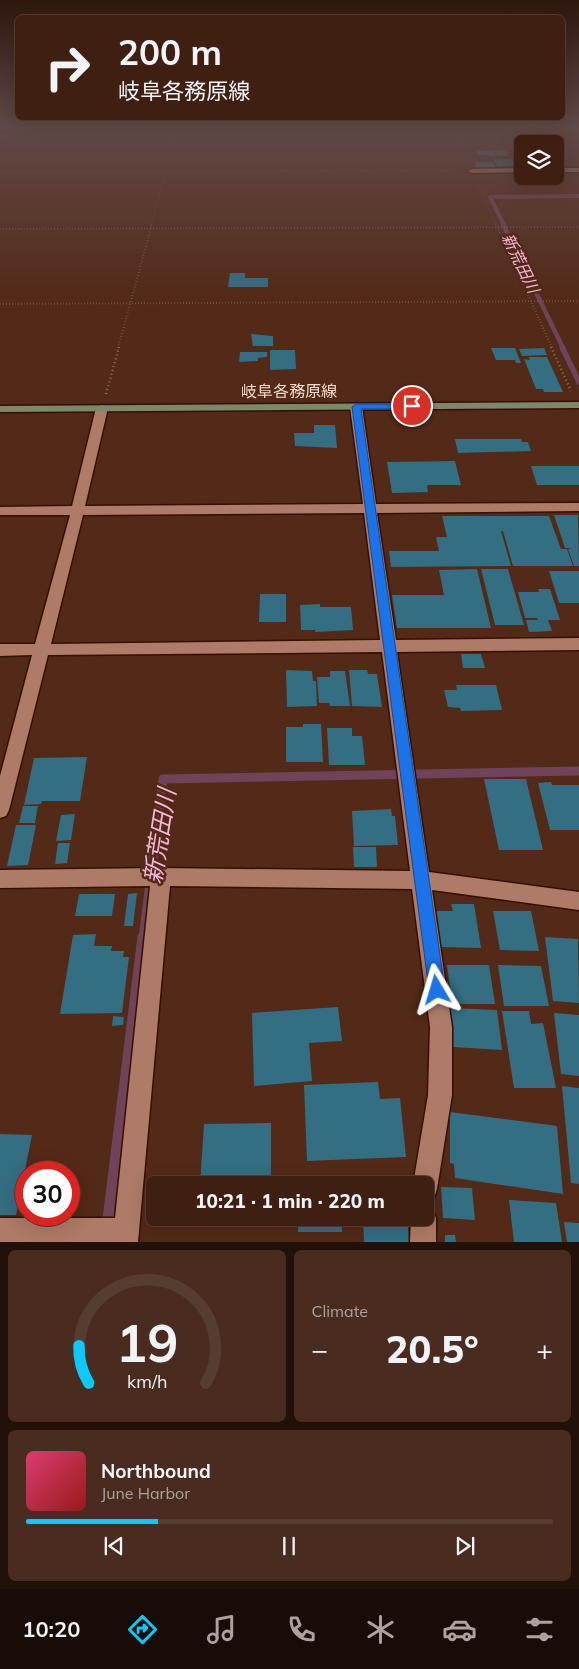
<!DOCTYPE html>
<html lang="en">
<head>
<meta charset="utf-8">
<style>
	body { margin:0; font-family:Mulish,"Noto Sans JP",sans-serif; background:#492c1f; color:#f1f3f6; height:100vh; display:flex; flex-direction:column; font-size:19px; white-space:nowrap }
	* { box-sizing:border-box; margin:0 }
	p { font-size:16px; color:#ada29f }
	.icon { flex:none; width:28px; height:28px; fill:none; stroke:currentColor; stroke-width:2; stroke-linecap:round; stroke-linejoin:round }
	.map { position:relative; height:1242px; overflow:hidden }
	.details { display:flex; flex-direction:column; gap:8px; padding:8px; background:#221109; flex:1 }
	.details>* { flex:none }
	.guide { position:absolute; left:15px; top:15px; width:550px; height:105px; border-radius:8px; box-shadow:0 5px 20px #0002,0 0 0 1px #573d31; background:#3e1f11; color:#f1f3f6; overflow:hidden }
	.tools { position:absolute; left:514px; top:135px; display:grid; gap:10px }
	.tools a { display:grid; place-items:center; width:50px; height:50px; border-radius:8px; background:#3e1f11; box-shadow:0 5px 20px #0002,0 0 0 1px #573d31; font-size:25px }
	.speed { position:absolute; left:15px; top:1161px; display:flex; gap:10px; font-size:25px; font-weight:700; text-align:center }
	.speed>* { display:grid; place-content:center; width:65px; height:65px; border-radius:50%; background:#3e1f11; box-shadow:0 5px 20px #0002,0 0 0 1px #573d31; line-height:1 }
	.speed .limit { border:8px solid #d22; background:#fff; color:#111 }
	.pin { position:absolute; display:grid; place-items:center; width:42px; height:42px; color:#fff; margin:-21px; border:2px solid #fff; border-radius:50%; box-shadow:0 1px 5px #0007 }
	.me { position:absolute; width:55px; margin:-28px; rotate:353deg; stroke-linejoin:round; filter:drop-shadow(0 0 4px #0008) }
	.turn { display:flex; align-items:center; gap:18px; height:105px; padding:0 20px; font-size:22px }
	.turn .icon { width:65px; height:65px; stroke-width:2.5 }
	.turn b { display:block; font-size:35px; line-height:42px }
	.big { font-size:38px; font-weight:800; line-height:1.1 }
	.details .widget { flex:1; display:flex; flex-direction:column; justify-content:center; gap:8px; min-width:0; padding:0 18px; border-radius:8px; background:#492c1f }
	.details .dial { align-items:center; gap:0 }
	.dial svg { height:130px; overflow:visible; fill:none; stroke:#573d31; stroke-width:7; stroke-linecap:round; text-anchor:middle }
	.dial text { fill:#f1f3f6; stroke:none }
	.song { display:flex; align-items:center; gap:15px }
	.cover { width:60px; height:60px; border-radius:8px; background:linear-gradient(135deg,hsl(340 70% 55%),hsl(0 70% 35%)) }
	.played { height:5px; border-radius:2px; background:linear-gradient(90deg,#09cafa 25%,#573d31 25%) }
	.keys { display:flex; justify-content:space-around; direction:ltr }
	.heat { display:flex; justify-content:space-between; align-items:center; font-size:28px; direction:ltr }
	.details .tiles { flex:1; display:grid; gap:8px; grid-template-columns:1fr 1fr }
	.widget:last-child { grid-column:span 2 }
	.trip { position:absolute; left:146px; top:1176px; width:288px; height:50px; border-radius:8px; background:#3e1f11; box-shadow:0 5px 20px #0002,0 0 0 1px #573d31; font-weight:800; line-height:50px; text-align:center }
	.menu { display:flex; height:80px; justify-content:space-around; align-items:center; background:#190c07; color:#ada29f }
	.menu .icon { width:35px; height:35px }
	.menu .active { color:#09cafa }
	.menu b { font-size:22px; color:#f1f3f6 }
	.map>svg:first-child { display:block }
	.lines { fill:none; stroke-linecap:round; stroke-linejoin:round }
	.stream-far4 { stroke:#70435a; stroke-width:4 }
	.stream-far3 { stroke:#70435a; stroke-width:4.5 }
	.stream-far2 { stroke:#70435a; stroke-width:5.5 }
	.stream-far1 { stroke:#70435a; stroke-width:9 }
	.stream { stroke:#70435a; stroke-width:11 }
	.river { fill:#370328; fill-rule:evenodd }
	.building { fill:#336e82 }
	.minor-casing { stroke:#370f00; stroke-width:3 }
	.secondary-casing { stroke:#370f00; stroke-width:3 }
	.path-far2 { stroke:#926d5e; stroke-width:1; stroke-dasharray:0.5 2; stroke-linecap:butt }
	.path-far1 { stroke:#926d5e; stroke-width:2; stroke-dasharray:0.5 2.5; stroke-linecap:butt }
	.path { stroke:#926d5e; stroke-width:2.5; stroke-dasharray:1 3; stroke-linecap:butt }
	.minor { fill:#ad7b67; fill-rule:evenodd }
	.secondary { fill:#7d876a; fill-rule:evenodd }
	.route { fill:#1a73e8; stroke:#114b97 }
	.labels { text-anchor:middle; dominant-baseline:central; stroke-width:5; stroke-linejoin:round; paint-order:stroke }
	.far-water-label { font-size:16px; font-style:italic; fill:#f6b6dc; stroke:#532917 }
	.far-street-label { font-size:16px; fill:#f5d9ce; stroke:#532917 }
	.near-water-label { font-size:24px; font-style:italic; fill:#f6b6dc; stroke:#532917 }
</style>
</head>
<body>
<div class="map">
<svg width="579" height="1242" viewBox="0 0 579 1242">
	<rect width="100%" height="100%" fill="#532917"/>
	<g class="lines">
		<path class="stream-far4" d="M504,225L490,197L579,196"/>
		<path class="stream-far3" d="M503,224L563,348"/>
		<path class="stream-far2" d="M562,347L579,382"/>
		<path class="stream-far1" d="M143,938L163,779L579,771"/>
		<path class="stream" d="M107,1227L143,937"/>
		<path class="river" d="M0,127H20L17,131L0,135Z"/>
	</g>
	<g class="building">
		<path d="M495,150H506L509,156H497Z"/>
		<path d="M476,151H494L496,156L478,155Z"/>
		<path d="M519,154H522V168H518L516,166H497L494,160L522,158Z"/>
		<path d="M475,162H493L496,168H476Z"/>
		<path d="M230,273H245V278H268V287H228Z"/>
		<path d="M251,334L273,336V346H253Z"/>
		<path d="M491,348H515L521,363H516L515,360H496Z"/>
		<path d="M544,348L547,355L522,356L519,349Z"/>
		<path d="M270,350H295L296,369L270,370Z"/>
		<path d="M240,352H267V357L258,358V361L239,362Z"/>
		<path d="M529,357H547L563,392H544L543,389H536L524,359L530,360Z"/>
		<path d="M314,425H335L337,448L295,446L294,433H314Z"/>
		<path d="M455,439H521L522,442H528L531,451L458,453Z"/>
		<path d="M455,461L461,485H427L428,492L392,493L387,462Z"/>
		<path d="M531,466H579V485H537Z"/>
		<path d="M554,515H578L579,566H574L568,549L572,548H565Z"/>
		<path d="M442,516H549L561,549H567L573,566H513L503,531H501L511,566L391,567L389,551H439L436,537H447Z"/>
		<path d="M477,569L491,628H397L392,595H444L439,570Z"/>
		<path d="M481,569H508L524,625H495Z"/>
		<path d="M549,571H579V603H559Z"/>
		<path d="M538,589H550L560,620H548L552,631L529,632L526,620H538L537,618H525L518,592H539Z"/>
		<path d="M260,594H286V622H259Z"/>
		<path d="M320,604V607H351L353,630L315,632V630H301L300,605Z"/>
		<path d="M461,654H481L485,668H463Z"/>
		<path d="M286,670L312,671L313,681H316L317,706L287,707Z"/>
		<path d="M349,670H367L368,674H377L382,707L352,706Z"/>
		<path d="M330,671H345L350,706H330L329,703H319L317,677H330Z"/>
		<path d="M456,685H496L502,710L461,711L460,708L448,707L444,690H457Z"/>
		<path d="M303,724H321L323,762H286V727H303Z"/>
		<path d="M327,728H352V736H362L365,765H329Z"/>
		<path d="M87,757L80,801H42L41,804L24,805L34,758Z"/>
		<path d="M484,779H526L543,850H499Z"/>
		<path d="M551,782L552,785H579V830H550L538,783Z"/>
		<path d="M23,806H38L35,823H19Z"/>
		<path d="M391,809L392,816H395L398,845L354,846L352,811Z"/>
		<path d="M75,814L71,840L56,841L61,815Z"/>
		<path d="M16,825H36L28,865L7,866Z"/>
		<path d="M58,843H70L67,863L55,864Z"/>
		<path d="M353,847H376L377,867H354Z"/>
		<path d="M137,893L133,926H124L128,894Z"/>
		<path d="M79,894H115L112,916H75Z"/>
		<path d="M451,904H474L481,948L441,947L436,911H453Z"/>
		<path d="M493,911H531L539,951L500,950Z"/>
		<path d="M96,934L94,946H112L111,951H124L123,957H129L122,1013L60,1014L73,935Z"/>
		<path d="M545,937L578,939L579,1003L553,1001Z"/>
		<path d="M447,965H489L495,1004H452Z"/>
		<path d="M498,965L541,966L549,1006H504Z"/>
		<path d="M338,1007L342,1041L309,1043L312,1081L254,1086L252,1013Z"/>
		<path d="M449,1008L497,1010L502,1050L452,1047Z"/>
		<path d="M502,1011H529L531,1024L543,1023L556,1088H514Z"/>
		<path d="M554,1013L579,1015V1076L561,1074Z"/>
		<path d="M113,1016L124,1017L123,1025L112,1026Z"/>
		<path d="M378,1082L380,1099L400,1098L406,1157L307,1161L304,1085Z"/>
		<path d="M562,1086L579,1088V1184L571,1183Z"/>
		<path d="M450,1112L557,1126L563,1194L455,1178L454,1164L450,1163Z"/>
		<path d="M271,1123V1185H200L204,1124Z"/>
		<path d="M0,1134L32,1135L16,1215H0Z"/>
		<path d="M340,1177V1185H297V1178Z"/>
		<path d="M441,1187L472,1188L475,1220L443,1218Z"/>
		<path d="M509,1200L556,1203L562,1242H514Z"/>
		<rect x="298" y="1218" width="44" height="14"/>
		<path d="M363,1218H407L409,1242H364Z"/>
		<path d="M564,1222L579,1223V1242H567Z"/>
		<path d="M445,1235H455L456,1242H445Z"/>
	</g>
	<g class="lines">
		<g class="minor-casing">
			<g id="minor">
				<path d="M522,168V172L472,173L468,171L472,169Z"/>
				<rect x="555" y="168" width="24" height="4"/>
				<path d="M356,404L362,407L376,504L579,503V511L377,513L396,640L579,638V650L397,652L429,872L579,892V910L432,890L452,1027V1095L437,1189L434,1198L425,1201V1185H413L428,1095L430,1027L412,889L170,886L138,1242H0V1218H115L150,886L0,888V870L161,868L410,871L382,652L48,655L9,810L6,816L0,818V776L32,655L0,656V644H35L70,515H0V507L72,506L96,408L102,405L108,408L85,506L363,504L350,407ZM364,513L380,640L51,644L83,515Z"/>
				<path d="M425,1206L432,1209L436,1218V1242H410L411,1218H425Z"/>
			</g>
		</g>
		<g class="secondary-casing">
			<path id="secondary" d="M579,402V408L0,412V406Z"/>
		</g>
		<g class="path-far2">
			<path d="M47,127H293"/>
			<path d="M452,127L467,158"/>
			<path d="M0,136L31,127"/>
			<path d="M0,172L457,171"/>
			<path d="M478,185L496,225"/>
			<path d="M151,225L178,127"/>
		</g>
		<g class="path-far1">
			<path d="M496,224L552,348"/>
			<path d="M0,229L579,227"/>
			<path d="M0,304L579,301"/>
			<path d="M118,348L152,224"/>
		</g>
		<g class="path">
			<path d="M551,347L571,391"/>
			<path d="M106,394L119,347"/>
		</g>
		<use href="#minor" class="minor"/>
		<use href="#secondary" class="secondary"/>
	</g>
	<linearGradient id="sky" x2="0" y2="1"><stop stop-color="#2e170d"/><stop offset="0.42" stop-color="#604947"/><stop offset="1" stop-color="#604947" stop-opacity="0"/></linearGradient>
	<rect width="579" height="300" fill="url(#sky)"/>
	<path class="route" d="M356,404H412L416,406L412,409H361L445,990L442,996L437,998L431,996L429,990L352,407Z"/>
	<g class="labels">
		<g class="far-water-label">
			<text transform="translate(521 263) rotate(64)">新荒田川</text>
		</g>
		<g class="far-street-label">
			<text x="289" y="391">岐阜各務原線</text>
		</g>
		<g class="near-water-label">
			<text transform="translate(159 836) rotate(-81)">新荒田川</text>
		</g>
	</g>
</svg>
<div class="tools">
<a><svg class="icon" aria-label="layers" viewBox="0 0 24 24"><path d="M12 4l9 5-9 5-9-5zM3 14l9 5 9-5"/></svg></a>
</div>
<div class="speed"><div class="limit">30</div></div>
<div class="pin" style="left:412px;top:406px;background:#d93025"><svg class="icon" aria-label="arrive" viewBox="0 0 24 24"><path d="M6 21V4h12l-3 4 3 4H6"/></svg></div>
<svg class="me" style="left:437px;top:990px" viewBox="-20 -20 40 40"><path d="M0-17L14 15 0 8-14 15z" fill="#1a73e8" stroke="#fff" stroke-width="4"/></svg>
<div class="trip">10:21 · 1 min · 220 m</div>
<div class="guide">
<div class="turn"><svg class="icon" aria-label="right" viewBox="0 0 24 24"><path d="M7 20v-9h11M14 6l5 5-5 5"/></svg><div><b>200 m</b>岐阜各務原線</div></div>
</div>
</div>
<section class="details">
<div class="tiles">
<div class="widget dial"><svg viewBox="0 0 100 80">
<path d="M14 69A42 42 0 1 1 86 69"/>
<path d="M14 69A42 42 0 0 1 8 46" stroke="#09cafa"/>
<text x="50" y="56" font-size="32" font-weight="700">19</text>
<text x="50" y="72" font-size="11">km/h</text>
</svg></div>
<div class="widget"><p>Climate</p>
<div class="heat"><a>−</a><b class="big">20.5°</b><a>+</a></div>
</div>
<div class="widget">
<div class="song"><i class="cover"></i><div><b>Northbound</b><p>June Harbor</p></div></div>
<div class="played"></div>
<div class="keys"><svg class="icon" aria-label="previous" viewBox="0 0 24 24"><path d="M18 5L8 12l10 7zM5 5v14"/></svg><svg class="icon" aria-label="pause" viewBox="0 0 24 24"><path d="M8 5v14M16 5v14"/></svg><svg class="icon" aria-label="next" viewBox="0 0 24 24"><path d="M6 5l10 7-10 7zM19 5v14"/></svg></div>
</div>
</div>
</section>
<nav class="menu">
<b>10:20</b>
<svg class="icon active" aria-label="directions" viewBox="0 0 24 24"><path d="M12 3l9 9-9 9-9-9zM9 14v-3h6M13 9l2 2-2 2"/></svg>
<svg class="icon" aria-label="music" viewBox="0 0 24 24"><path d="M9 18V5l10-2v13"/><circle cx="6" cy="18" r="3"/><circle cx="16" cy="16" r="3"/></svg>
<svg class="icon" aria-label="phone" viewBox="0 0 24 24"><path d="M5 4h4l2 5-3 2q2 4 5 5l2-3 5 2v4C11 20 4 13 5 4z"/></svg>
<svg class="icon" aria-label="climate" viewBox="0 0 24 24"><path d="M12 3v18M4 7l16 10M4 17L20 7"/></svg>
<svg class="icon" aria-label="car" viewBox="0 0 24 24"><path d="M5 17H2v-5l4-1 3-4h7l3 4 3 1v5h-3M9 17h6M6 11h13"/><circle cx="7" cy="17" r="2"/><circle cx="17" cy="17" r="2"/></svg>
<svg class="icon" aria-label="filters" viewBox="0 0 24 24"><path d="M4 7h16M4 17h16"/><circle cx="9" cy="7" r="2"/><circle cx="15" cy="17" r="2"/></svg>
</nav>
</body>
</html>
